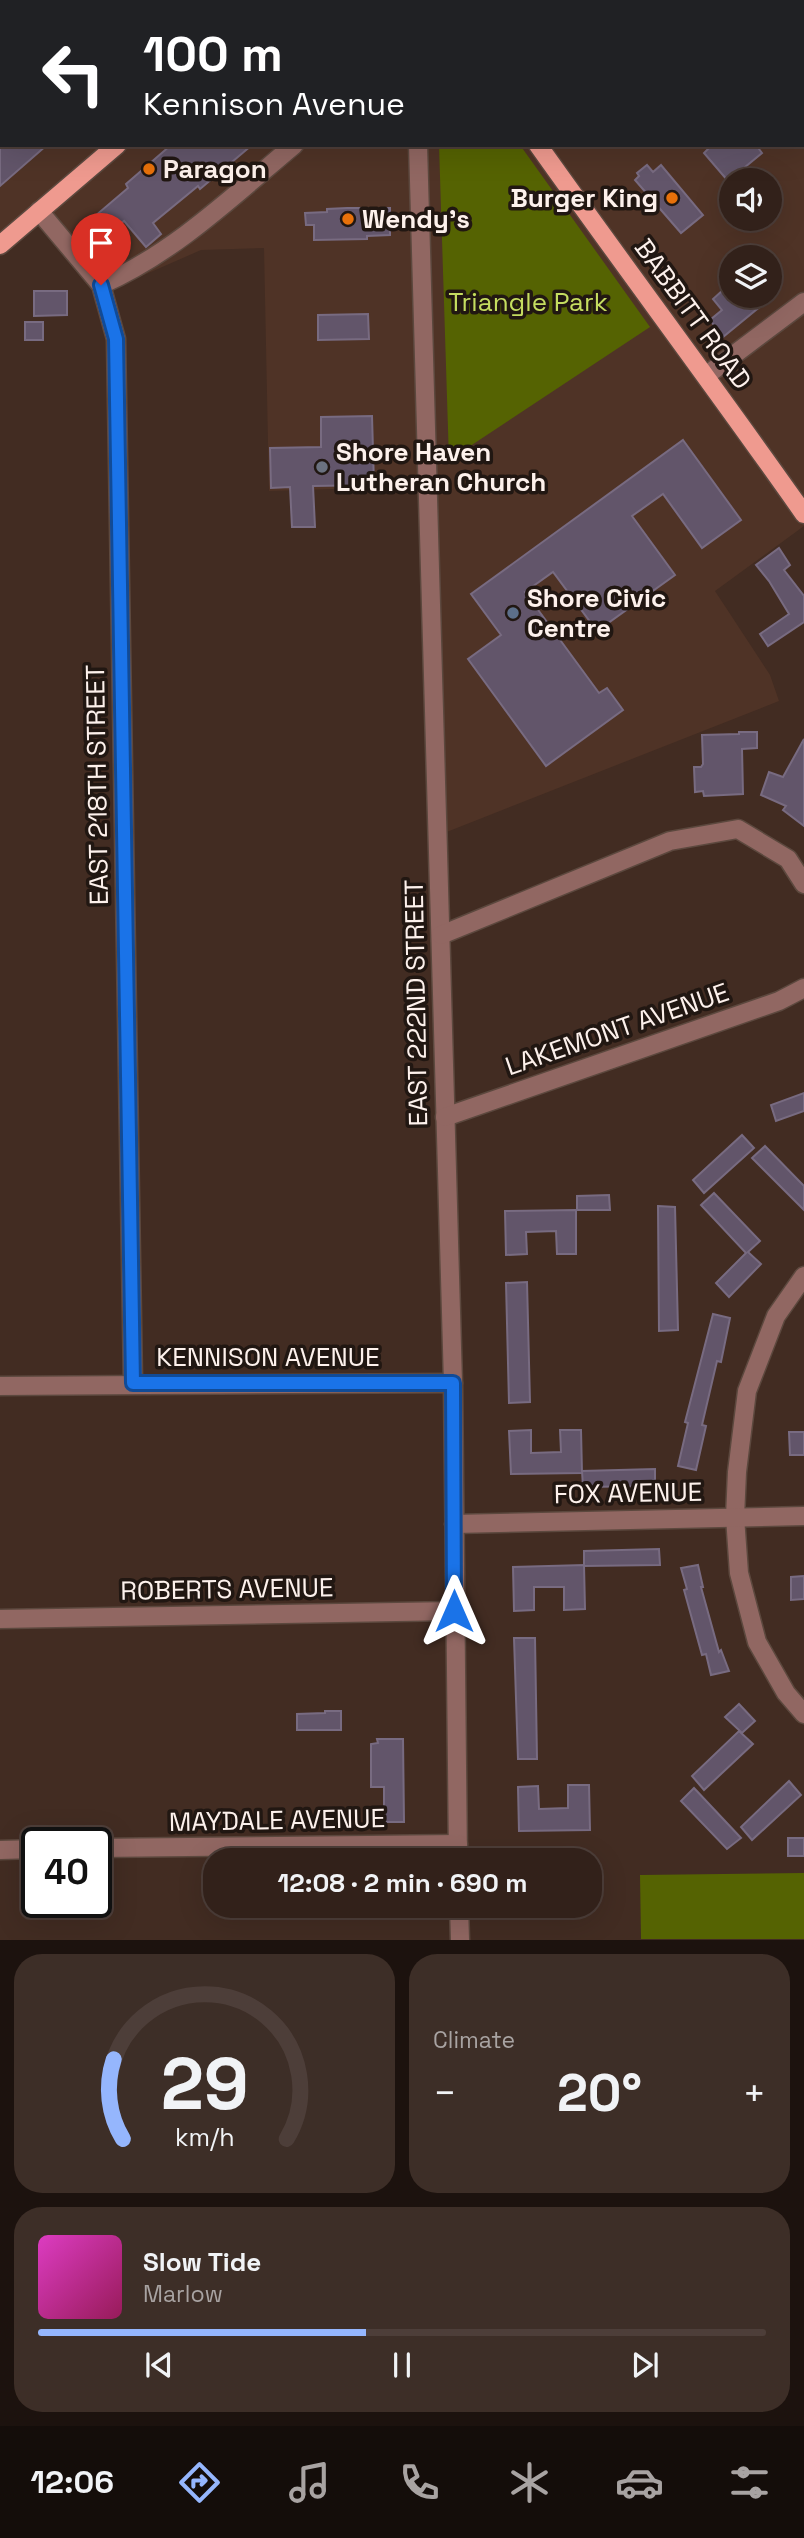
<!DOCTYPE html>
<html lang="en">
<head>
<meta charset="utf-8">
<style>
	body { margin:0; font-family:"Space Grotesk",sans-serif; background:#3d2e27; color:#f1f3f6; height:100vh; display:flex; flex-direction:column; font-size:26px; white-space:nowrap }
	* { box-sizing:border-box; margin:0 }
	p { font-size:23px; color:#a8a3a2 }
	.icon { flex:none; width:38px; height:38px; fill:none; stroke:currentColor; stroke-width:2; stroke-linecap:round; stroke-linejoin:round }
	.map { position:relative; height:1940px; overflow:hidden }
	.sheet { display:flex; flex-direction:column; gap:14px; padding:14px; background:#1c120e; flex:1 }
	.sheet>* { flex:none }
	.guide { position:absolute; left:0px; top:0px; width:805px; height:147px; box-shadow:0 7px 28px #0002,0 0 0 2px #4d3e39; background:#202124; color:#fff; overflow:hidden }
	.buttons { position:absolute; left:719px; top:168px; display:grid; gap:14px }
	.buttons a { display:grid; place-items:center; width:63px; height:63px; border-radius:50%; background:#32211a; box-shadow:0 7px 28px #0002,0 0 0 2px #4d3e39; font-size:35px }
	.speed { position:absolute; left:21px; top:1827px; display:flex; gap:14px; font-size:35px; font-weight:700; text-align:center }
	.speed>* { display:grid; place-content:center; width:91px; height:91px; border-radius:50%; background:#32211a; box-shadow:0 7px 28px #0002,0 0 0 2px #4d3e39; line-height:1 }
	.speed .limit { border:4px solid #111; border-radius:10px; background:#fff; color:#111 }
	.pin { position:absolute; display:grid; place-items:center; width:60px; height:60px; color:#fff; margin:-72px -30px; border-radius:50% 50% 50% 0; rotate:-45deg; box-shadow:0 0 7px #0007 }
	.pin .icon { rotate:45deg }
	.me { position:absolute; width:77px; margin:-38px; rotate:0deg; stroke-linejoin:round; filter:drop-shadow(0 0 5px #0008) }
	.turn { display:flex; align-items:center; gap:24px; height:147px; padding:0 28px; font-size:32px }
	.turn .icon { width:91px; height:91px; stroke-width:2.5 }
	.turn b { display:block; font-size:49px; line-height:60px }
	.big { font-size:52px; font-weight:800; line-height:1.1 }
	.sheet .card { flex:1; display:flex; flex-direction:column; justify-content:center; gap:10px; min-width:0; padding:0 24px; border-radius:28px; background:#3d2e27 }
	.sheet .dial { align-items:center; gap:0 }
	.dial svg { height:182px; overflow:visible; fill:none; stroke:#4d3e39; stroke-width:7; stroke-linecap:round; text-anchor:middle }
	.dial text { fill:#f1f3f6; stroke:none }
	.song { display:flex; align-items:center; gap:21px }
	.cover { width:84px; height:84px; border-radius:10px; background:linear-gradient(135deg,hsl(310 70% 55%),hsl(330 70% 35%)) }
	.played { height:7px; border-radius:4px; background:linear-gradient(90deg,#95b6fd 45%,#4d3e39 45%) }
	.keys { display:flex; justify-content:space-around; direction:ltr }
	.heat { display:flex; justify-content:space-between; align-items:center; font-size:38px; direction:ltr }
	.sheet .tiles { flex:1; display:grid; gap:14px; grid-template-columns:1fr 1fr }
	.card:last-child { grid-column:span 2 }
	.trip { position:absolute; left:203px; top:1848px; width:399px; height:70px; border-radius:28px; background:#32211a; box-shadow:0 7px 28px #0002,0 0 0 2px #4d3e39; font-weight:800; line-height:70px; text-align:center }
	.tabs { display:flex; height:112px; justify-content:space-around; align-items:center; background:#140d0a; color:#a8a3a2 }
	.tabs .icon { width:49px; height:49px }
	.tabs .current { color:#95b6fd }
	.tabs b { font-size:32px; color:#f1f3f6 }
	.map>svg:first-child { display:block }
	.built { fill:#4f3326; fill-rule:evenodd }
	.green { fill:#556302 }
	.building { fill:#62556a; stroke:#786b81; stroke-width:2 }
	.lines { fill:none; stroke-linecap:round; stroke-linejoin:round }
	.minor-casing { stroke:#5c483e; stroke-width:21 }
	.major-casing { stroke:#5c483e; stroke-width:21 }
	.minor { stroke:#916762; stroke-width:18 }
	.major { stroke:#ef9a8f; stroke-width:18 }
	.route-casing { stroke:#114b97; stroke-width:18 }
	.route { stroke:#1a73e8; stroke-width:12 }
	.food-dot { fill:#e8710a; stroke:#211712; stroke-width:2.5 }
	.worship-dot { fill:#6b7280; stroke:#211712; stroke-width:2.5 }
	.service-dot { fill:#5c6f8a; stroke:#211712; stroke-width:2.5 }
	.labels { text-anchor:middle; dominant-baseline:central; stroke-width:7; stroke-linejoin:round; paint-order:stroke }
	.poi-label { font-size:26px; font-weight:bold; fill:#fdf1ec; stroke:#211712; text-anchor:start }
	.park-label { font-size:26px; fill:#c5dd60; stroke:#211712 }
	.street-label { font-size:26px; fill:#fdf1ec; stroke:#211712 }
</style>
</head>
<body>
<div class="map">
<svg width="804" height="1940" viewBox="0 0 804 1940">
	<rect width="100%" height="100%" fill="#422c22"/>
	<g class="built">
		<path d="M45,0H209L211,2H43Z"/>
		<path d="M285,0H804V526L715,591L770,675L779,701L439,835L428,486L269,491L264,248L201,250L103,293L39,211L0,245V37L2,36V145H803V2H283ZM732,180H770V219H732ZM732,257H770V296H732Z"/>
	</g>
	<g class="green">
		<path d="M439,145H520L650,327L449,460Z"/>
		<path d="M804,1873V1939H641L640,1875Z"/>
	</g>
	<g class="building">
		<path d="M0,145H47L0,186Z"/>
		<path d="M171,145H252L200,189L198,186L153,223L161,234L146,247L124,221L103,239L88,222L128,188L126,184Z"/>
		<path d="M712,145H756L762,153L728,181L704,153Z"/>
		<path d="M647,165L653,172L661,165L703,215L681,233L635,180L639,176L637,173Z"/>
		<path d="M347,208H390V235L367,236V239L314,240V225H306L305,213L327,212V209Z"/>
		<path d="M723,290L732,301L738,296H773L723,337L710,320L722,310L713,299Z"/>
		<path d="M34,291H67V315L34,316Z"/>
		<path d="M368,314L369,339L318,340V315Z"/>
		<rect x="25" y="322" width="18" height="18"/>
		<path d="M372,416L374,485L313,486L315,527H292L290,487L271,488L270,448L321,447V417Z"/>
		<path d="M683,440L741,520L702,548L663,494L632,516L675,575L597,631L553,572L525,592L599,693L607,688L623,710L546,766L468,659L501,635L471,594Z"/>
		<path d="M779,548L790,565L784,570L804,596V622L768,646L760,634L789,614L769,581L756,565Z"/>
		<path d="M739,732H757V748L742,749L743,794L704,796L703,791L695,792L694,767H701L703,764L702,735L739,734Z"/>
		<path d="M804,739V826L783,810L786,806L761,795L769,772L783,777Z"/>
		<path d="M804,1093V1111L776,1121L771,1105Z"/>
		<path d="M742,1135L754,1148L704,1193L693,1180Z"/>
		<path d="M765,1146L804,1186V1210L752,1158Z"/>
		<path d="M714,1193L760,1241L748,1252L761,1264L729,1297L716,1283L746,1253L701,1205Z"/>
		<path d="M609,1195L610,1210H577V1196Z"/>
		<path d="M658,1206L675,1207L678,1330L659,1331Z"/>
		<path d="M576,1210V1254H557L556,1231L526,1232L527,1254L506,1255L505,1211Z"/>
		<path d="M527,1282L530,1402L509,1403L506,1283Z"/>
		<path d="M713,1314L730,1318L721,1362L717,1361L702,1425L706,1426L696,1470L678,1466L688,1423L685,1422Z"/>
		<path d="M531,1430V1453L561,1452L560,1430H581L582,1473L511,1474L509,1431Z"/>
		<path d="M789,1432H804V1455H790Z"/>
		<path d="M655,1469V1486L583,1487L582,1471Z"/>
		<path d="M659,1549L660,1565L584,1566V1551Z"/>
		<path d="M584,1565L585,1609L564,1610V1587H534V1610L514,1611L513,1567Z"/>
		<path d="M698,1565L703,1587H701L719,1652L721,1650L729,1671L711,1675L706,1654L702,1655L684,1590L687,1589L681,1568Z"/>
		<path d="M804,1576V1599L791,1600V1577Z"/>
		<path d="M514,1638H535L537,1759H518Z"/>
		<path d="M739,1704L755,1721L742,1733L725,1717Z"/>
		<path d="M325,1711H341V1730H297V1714L325,1713Z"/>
		<path d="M739,1731L753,1744L704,1790L692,1776Z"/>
		<path d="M377,1739H403L404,1822H384V1787H371V1744L378,1743Z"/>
		<path d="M789,1781L801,1795L752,1840L741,1827Z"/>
		<path d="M568,1785H589L590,1830L519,1831L518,1787L538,1786L539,1809L568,1808Z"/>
		<path d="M694,1788L741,1838L727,1849L681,1801Z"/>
		<rect x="788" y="1838" width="16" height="18"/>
	</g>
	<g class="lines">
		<g class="minor-casing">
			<g id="minor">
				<path d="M209,0L211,2"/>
				<path d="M0,6L2,8"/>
				<path d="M418,145L453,1383L458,1860"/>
				<path d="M39,211L101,285L116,339L133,1383"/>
				<path d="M101,285C174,253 233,196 294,145"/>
				<path d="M707,375L804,302"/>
				<path d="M441,935L670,841L738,829L788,859L804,884"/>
				<path d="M445,1117L779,1001L804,988"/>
				<path d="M804,1276L776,1316L747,1391L737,1472L735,1517L739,1573L757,1642L786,1693L804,1714"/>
				<path d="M0,1386L453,1383"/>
				<path d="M454,1524L804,1516"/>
				<path d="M0,1619L454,1611"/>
				<path d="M96,1848L458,1844"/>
				<path d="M0,1850L37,1849"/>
				<path d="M459,1906L460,1940"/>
			</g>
		</g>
		<g class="major-casing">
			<g id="major">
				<path d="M436,0L437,2"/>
				<path d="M283,2L285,0"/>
				<path d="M538,145C626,269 717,390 804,514"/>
				<path d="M0,245L117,145"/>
			</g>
		</g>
		<use href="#minor" class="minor"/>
		<use href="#major" class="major"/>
	</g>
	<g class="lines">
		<g class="route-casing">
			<path id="route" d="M101,285L116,339L133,1383H453L454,1611"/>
		</g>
		<use href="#route" class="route"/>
	</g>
	<g class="food-dot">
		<circle cx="149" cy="169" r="7"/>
		<circle cx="672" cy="198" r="7"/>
		<circle cx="348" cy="219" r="7"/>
	</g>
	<circle class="worship-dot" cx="322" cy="467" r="7"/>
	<circle class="service-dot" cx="513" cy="613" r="7"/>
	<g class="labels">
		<g class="poi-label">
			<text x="163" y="169">Paragon</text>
			<text x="658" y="198" text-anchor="end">Burger King</text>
			<text x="362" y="219">Wendy's</text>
			<text x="336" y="452">Shore Haven<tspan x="336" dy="30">Lutheran Church</tspan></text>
			<text x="527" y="598">Shore Civic<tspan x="527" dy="30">Centre</tspan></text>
		</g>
		<g class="park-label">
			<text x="528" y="302">Triangle Park</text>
		</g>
		<g class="street-label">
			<text transform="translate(693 314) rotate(54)">BABBITT ROAD</text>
			<text transform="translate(97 785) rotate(-91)">EAST 218TH STREET</text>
			<text transform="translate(416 1003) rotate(-91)">EAST 222ND STREET</text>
			<text transform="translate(617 1029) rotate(-19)">LAKEMONT AVENUE</text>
			<text x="268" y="1357">KENNISON AVENUE</text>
			<text transform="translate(628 1493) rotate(-1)">FOX AVENUE</text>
			<text transform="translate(227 1589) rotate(-1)">ROBERTS AVENUE</text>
			<text transform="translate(277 1820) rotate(-1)">MAYDALE AVENUE</text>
		</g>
	</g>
</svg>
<div class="buttons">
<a><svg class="icon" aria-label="sound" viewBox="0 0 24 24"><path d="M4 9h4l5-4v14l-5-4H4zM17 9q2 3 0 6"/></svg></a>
<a><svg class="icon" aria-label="layers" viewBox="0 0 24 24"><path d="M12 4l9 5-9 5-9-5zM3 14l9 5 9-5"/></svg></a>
</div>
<div class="speed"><div class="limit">40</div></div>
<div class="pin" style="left:101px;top:285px;background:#d93025"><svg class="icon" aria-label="arrive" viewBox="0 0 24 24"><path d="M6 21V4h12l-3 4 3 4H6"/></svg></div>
<svg class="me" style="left:454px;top:1611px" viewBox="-20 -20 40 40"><path d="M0-17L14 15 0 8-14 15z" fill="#1a73e8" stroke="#fff" stroke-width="4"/></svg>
<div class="trip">12:08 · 2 min · 690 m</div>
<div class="guide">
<div class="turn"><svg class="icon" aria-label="left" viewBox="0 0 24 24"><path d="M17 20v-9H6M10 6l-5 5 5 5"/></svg><div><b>100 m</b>Kennison Avenue</div></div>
</div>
</div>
<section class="sheet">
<div class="tiles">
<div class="card dial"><svg viewBox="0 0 100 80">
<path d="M14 69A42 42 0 1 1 86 69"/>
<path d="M14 69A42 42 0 0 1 10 34" stroke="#95b6fd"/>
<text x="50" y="56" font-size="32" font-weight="700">29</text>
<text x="50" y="72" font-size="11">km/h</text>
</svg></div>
<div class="card"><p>Climate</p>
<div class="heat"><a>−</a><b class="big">20°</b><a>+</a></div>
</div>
<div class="card">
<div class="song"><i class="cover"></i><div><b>Slow Tide</b><p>Marlow</p></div></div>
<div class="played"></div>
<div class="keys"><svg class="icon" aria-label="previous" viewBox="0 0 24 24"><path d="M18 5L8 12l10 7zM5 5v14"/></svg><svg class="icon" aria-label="pause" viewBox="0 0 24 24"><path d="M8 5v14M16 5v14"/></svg><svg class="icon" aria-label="next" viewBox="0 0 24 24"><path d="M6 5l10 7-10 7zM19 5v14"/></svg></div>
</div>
</div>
</section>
<nav class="tabs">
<b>12:06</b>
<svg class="icon current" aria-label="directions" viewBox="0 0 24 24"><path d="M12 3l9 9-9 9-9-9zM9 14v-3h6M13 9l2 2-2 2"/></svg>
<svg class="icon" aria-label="music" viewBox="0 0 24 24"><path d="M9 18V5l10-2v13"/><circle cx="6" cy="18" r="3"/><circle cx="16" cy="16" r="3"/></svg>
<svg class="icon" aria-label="phone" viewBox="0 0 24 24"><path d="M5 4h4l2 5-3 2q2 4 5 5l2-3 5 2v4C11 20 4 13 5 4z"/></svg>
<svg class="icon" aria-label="climate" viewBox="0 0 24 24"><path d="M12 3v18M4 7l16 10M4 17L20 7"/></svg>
<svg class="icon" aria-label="car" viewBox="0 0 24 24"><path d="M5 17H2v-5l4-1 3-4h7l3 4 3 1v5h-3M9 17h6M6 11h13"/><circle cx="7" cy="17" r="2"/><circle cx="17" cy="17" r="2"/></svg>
<svg class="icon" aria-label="filters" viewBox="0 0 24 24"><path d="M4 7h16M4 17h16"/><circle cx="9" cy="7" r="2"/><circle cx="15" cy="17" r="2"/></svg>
</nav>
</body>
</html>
